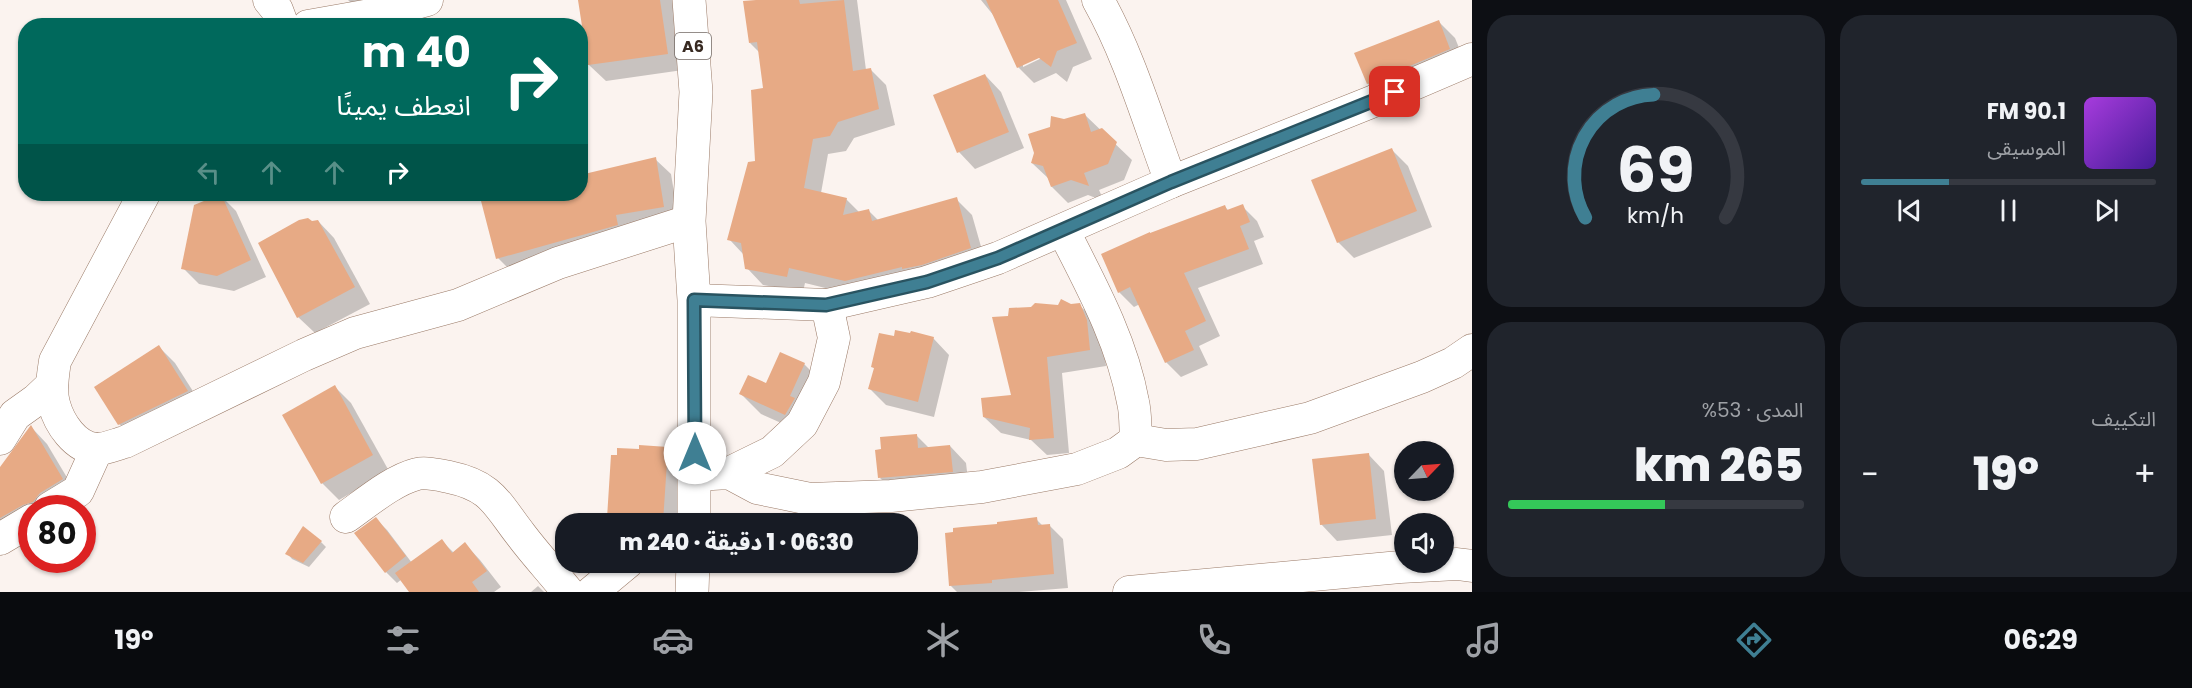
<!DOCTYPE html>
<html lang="ar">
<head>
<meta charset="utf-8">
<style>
	body { margin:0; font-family:Poppins,"Noto Sans Arabic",sans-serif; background:#20242c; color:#f1f3f6; direction:rtl; height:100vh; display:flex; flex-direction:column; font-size:22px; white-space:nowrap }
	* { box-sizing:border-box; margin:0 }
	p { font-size:20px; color:#9ea1a6 }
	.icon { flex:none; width:33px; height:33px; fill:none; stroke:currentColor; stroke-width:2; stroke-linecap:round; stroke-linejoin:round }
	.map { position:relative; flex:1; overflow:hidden; direction:ltr }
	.drawer { display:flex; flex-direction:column; gap:15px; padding:15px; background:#0d0f14; width:720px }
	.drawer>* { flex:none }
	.top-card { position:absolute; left:18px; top:18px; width:570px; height:183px; border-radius:24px; box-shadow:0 2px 4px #0004; direction:rtl; background:#00695c; color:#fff; overflow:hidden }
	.needle { width:39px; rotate:65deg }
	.buttons { position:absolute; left:1394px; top:441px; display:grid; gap:12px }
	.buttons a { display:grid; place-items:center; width:60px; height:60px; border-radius:50%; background:#171b24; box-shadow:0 2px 4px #0004; font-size:30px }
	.speed { position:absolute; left:18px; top:495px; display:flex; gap:12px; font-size:30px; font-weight:700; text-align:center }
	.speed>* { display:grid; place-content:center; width:78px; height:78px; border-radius:50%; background:#171b24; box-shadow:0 2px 4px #0004; line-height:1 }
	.speed .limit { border:9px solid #d22; background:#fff; color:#111 }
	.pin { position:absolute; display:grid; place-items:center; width:51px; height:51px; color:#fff; margin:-26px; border-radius:12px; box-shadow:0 3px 9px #0006 }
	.me { position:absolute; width:66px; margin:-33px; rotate:0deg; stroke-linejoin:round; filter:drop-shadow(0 0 4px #0008) }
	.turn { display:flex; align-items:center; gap:21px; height:126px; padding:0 18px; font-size:27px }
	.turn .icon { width:78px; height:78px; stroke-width:2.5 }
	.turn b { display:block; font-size:42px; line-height:51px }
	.lanes { display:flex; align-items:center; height:57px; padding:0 18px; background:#0003; justify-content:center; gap:30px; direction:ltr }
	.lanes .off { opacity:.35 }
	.big { font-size:45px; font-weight:800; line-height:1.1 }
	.drawer .card { flex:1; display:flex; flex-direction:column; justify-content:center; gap:9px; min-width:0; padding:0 21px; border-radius:24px; background:#20242c }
	.drawer .dial { align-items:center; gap:0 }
	.dial svg { height:156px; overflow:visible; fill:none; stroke:#363941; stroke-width:7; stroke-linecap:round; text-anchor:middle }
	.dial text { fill:#f1f3f6; stroke:none }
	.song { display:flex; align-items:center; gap:18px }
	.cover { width:72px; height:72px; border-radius:9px; background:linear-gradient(135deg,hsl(280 70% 55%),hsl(260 70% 35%)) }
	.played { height:6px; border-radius:3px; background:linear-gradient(90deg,#3f7f93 30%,#363941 30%) }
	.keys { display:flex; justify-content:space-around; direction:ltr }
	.heat { display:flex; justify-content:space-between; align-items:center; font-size:33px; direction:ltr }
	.charge { height:9px; border-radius:4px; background:linear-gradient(90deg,#34c759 53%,#363941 0) }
	.drawer .tiles { flex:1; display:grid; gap:15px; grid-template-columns:repeat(2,1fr) }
	.trip { position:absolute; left:555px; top:513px; width:363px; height:60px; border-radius:24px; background:#171b24; box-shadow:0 2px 4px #0004; font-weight:800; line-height:60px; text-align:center; direction:rtl }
	.menu { display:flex; height:96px; justify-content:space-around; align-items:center; background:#090b0e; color:#9ea1a6 }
	.menu .icon { width:42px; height:42px }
	.menu .current { color:#3f7f93 }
	.menu b { font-size:27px; color:#f1f3f6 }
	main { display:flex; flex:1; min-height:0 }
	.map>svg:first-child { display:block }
	.shadow { fill:#0003; fill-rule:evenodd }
	.building { fill:#e7aa85 }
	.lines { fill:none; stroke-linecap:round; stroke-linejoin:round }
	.minor-casing { stroke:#9a7a67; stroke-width:33 }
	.highway-casing { stroke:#9a7a67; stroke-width:34 }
	.minor { stroke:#fff; stroke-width:32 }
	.highway { stroke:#fff; stroke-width:33 }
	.route-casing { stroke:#295360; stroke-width:15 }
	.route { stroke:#3f7f93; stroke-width:10 }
	.labels { text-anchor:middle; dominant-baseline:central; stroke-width:4.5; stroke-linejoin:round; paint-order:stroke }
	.shield { fill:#fff; stroke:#736964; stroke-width:1.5 }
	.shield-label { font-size:16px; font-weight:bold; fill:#372921 }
</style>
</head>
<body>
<main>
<section class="drawer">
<div class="tiles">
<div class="card">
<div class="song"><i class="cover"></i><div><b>90.1 FM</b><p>الموسيقى</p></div></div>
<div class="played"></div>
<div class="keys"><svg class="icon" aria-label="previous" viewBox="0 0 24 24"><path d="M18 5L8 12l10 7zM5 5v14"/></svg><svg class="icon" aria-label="pause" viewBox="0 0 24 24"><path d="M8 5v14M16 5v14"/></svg><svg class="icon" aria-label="next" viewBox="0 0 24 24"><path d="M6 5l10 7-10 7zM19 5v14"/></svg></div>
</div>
<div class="card dial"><svg viewBox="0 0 100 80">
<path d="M14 69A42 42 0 1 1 86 69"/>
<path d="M14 69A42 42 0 0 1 49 6" stroke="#3f7f93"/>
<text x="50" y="56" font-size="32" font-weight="700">69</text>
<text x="50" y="72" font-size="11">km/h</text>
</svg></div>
<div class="card"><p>التكييف</p>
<div class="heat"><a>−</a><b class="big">19°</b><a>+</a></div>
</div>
<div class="card"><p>المدى · 53%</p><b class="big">265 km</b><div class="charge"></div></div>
</div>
</section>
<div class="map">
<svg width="1472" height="592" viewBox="0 0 1472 592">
	<rect width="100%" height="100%" fill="#fbf3ef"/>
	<g class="shadow">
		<path d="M348,0H374L359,11Z"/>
		<path d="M580,0H673L683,70L606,81L589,65Z"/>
		<path d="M766,0H857L866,70L870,69L886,85L895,125L854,138L846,151L828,154L821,193L846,199L860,213L868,210L879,221L956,199L972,215L986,264L862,297L805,283L803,292L763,285L747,268L744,255L729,239L756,162L765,89L760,53L750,43Z"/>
		<path d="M981,0H1066L1092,59L1073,67L1067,82L1056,73L1034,83L1018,67L994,16ZM1045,53L1046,56L1023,67V63Z"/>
		<path d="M1438,21L1455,38L1466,65L1384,100L1368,84L1356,54Z"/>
		<path d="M985,75L1001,92L1024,148L975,169L959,152Z"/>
		<path d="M1085,115L1132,160L1124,180L1099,190L1104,201L1088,195L1068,203L1052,187L1049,179L1032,163L1051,128L1064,121Z"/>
		<path d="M1392,150L1408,166L1432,227L1354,258L1338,242Z"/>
		<path d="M655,159L671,174L679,222L513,273L498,258L483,203L517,194H580Z"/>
		<path d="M220,195L236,211L266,277L234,291L199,284L183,268Z"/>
		<path d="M1242,206L1257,221L1264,237L1254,241L1263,264L1198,288L1220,336L1199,346L1208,365L1181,377L1166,362L1140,304L1134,307L1119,292L1225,207L1229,211Z"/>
		<path d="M318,221L334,238L370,304L315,333L298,317L312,223Z"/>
		<path d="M1079,305L1096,321L1103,337L1106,366L1062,373L1069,453L1047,455L1031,440L1001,433L984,417L1013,397L1010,317Z"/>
		<path d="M895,338H933L949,355L934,417L886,405L870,389L875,369L873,367Z"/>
		<path d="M159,347L175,363L203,407L136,441L119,424Z"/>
		<path d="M804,364L824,384L806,434L761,414L741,394L767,385Z"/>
		<path d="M335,387L351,403L389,471L339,500L322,483L284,415Z"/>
		<path d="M32,428L47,444L78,496L0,524V470Z"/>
		<path d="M916,435L930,449L950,446L966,463L969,488L896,494L880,478Z"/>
		<path d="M667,449L684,465L680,524H614L608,518Z"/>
		<path d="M1368,454L1384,471L1392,535L1337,541L1321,524Z"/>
		<path d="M376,519L387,530L412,563L442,541L454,553L465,544L480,560L501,587L494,592H411L402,579L397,583L386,572Z"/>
		<path d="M1036,519L1043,526L1049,525L1063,539L1068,588L1019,592H957L950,585L954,534Z"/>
		<path d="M321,542L326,547L309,567L292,559L287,553Z"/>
		<path d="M538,586L544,592H531Z"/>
	</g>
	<g class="building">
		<path d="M578,0H660L668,54L588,65Z"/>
		<path d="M756,0H799L800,4L844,0L853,71L871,68L879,109L838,122L830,136L813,139L804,188L847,198L843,215L869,209L872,221L957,197L971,248L922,265L902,269V267L845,281L789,268L787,277L745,269L741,243L727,240L748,162L755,161L751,90L763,88L757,42L749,43L743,1Z"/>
		<path d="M986,0H1058L1077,43L1057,51L1051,67L1039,58L1017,68Z"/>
		<path d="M1439,20L1450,49L1367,84L1354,53Z"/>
		<path d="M985,74L1009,132L957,153L933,95Z"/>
		<path d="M1085,113L1091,132L1102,128L1117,142L1108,164L1084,173L1089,186L1071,180L1051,187L1043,166L1031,163L1034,153L1028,134L1050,127L1051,116L1064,119Z"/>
		<path d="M1392,148L1417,211L1337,243L1311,180Z"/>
		<path d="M656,157L664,207L616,215L618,225L496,259L481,201L511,194H580V175Z"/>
		<path d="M221,194L251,260L217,276L181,269L194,205Z"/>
		<path d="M1243,204L1250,222L1240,226L1249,249L1184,273L1206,321L1185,331L1194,350L1165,363L1130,287L1118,293L1101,254L1150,232V233L1225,205L1227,210Z"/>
		<path d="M308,218L312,221L318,220L355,287L297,318L258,243L299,220Z"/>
		<path d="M1061,299L1071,304L1080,303L1087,320L1090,350L1047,357L1054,438L1029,440L1030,428L983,417L981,398L1011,395L992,317L1008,316L1009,308L1031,307L1035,303L1058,305Z"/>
		<path d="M895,330L910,333L911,331L934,337L918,402L868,389L874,368L871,367L879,333L894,336Z"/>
		<path d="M159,345L188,391L118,425L94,387Z"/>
		<path d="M780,352L805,363L790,396L795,398L785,415L739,394L748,375L766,383Z"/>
		<path d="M335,385L373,455L321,484L282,415Z"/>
		<path d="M31,425L63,479L40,493L33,502L23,505L0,518V467Z"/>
		<path d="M917,434L918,448L950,445L953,472L878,478L875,450L881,449L880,437Z"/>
		<path d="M639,445L668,447L663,522L607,518L611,455H617V448L639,449Z"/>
		<path d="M1369,453L1376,519L1320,525L1312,459Z"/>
		<path d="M376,517L406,556L385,573L354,533Z"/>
		<path d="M1037,517L1038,525L1050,524L1054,574L992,580V583L949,586L945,533L953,532V528L962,527L997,524V522Z"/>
		<path d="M303,526L322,541L303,563L285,554Z"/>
		<path d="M442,539L452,553L465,542L487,571L472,582L479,592H409L395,573Z"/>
	</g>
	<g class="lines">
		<g class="minor-casing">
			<g id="minor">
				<path d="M269,0L277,10L283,26"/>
				<path d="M1098,0C1130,57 1148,121 1171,182"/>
				<path d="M308,26L376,14L427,0"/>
				<path d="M144,194L55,361C53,375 50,390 54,404C59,423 75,448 97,449C106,449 117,444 125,442L304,355L355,333L458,305L558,263L689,221"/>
				<path d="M1063,230C1091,285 1122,341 1133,402C1136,414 1135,427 1136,440"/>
				<path d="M694,300L827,305L927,282L998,258L1171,182L1374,101L1472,59"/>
				<path d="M0,439L15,415L36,400L52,385"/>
				<path d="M729,473L772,452L802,424L824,382L834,338L827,305"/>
				<path d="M695,475L729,473L757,488L810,499L891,496L982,487L1077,469L1118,453L1136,440L1166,445L1197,444L1310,418L1422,377L1453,363L1472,350"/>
				<path d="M50,508L78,491L97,449"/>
				<path d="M346,517C366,503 393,480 417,474C426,472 439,475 449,477C492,486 496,503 521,535C536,555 553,573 568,592"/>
				<path d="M0,539L32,520"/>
				<path d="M592,592L628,562"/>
				<path d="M1129,592L1400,567L1457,564L1472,566"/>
			</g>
		</g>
		<g class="highway-casing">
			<g id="highway">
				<path d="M689,0L696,92L689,221L694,300V524"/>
				<path d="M692,592L693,562"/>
			</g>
		</g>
		<use href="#minor" class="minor"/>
		<use href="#highway" class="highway"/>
	</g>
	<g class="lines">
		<g class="route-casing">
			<path id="route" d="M695,453L694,300L826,305L927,282L998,258L1171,182L1395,92"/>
		</g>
		<use href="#route" class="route"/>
	</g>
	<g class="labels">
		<rect class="shield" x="675" y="33" width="36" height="26" rx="4.5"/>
		<g class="shield-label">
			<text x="693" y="46">A6</text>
		</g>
	</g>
</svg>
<div class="buttons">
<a><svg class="needle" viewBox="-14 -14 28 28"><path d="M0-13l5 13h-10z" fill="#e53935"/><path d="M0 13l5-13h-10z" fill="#9ea1a6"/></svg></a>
<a><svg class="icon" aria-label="sound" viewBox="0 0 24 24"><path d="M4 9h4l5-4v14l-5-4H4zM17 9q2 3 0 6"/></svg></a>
</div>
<div class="speed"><div class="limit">80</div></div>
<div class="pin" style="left:1395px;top:92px;background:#d93025"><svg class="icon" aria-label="arrive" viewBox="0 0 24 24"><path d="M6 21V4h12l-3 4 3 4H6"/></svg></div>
<svg class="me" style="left:695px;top:453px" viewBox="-20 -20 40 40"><circle r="19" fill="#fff"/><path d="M0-13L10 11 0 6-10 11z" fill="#3f7f93"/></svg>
<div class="trip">06:30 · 1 دقيقة · 240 m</div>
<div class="top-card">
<div class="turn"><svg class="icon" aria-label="right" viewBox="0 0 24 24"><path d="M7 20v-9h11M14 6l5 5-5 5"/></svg><div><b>40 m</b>انعطف يمينًا</div></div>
<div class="lanes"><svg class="icon off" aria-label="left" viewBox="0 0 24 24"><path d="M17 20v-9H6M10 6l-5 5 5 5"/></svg><svg class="icon off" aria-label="ahead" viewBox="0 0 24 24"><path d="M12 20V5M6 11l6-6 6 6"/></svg><svg class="icon off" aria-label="ahead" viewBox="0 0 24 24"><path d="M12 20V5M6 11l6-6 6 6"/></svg><svg class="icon" aria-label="right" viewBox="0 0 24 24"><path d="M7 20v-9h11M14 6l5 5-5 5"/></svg></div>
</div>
</div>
</main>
<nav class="menu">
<b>06:29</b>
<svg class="icon current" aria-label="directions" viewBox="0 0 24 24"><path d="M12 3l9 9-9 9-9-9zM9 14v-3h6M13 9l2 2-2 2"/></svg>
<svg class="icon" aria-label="music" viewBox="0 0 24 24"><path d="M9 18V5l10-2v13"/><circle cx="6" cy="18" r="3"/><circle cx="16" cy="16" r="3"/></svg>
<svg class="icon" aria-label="phone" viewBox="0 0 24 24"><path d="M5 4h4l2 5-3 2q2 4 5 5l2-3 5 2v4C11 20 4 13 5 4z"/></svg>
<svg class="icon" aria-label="climate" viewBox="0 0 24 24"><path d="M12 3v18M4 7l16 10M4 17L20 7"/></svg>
<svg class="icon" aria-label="car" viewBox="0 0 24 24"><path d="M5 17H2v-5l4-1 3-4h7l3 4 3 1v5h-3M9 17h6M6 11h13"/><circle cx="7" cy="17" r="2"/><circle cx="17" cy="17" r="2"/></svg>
<svg class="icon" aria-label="filters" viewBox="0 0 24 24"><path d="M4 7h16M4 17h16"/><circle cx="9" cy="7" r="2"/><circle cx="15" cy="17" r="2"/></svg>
<b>19°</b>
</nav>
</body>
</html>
